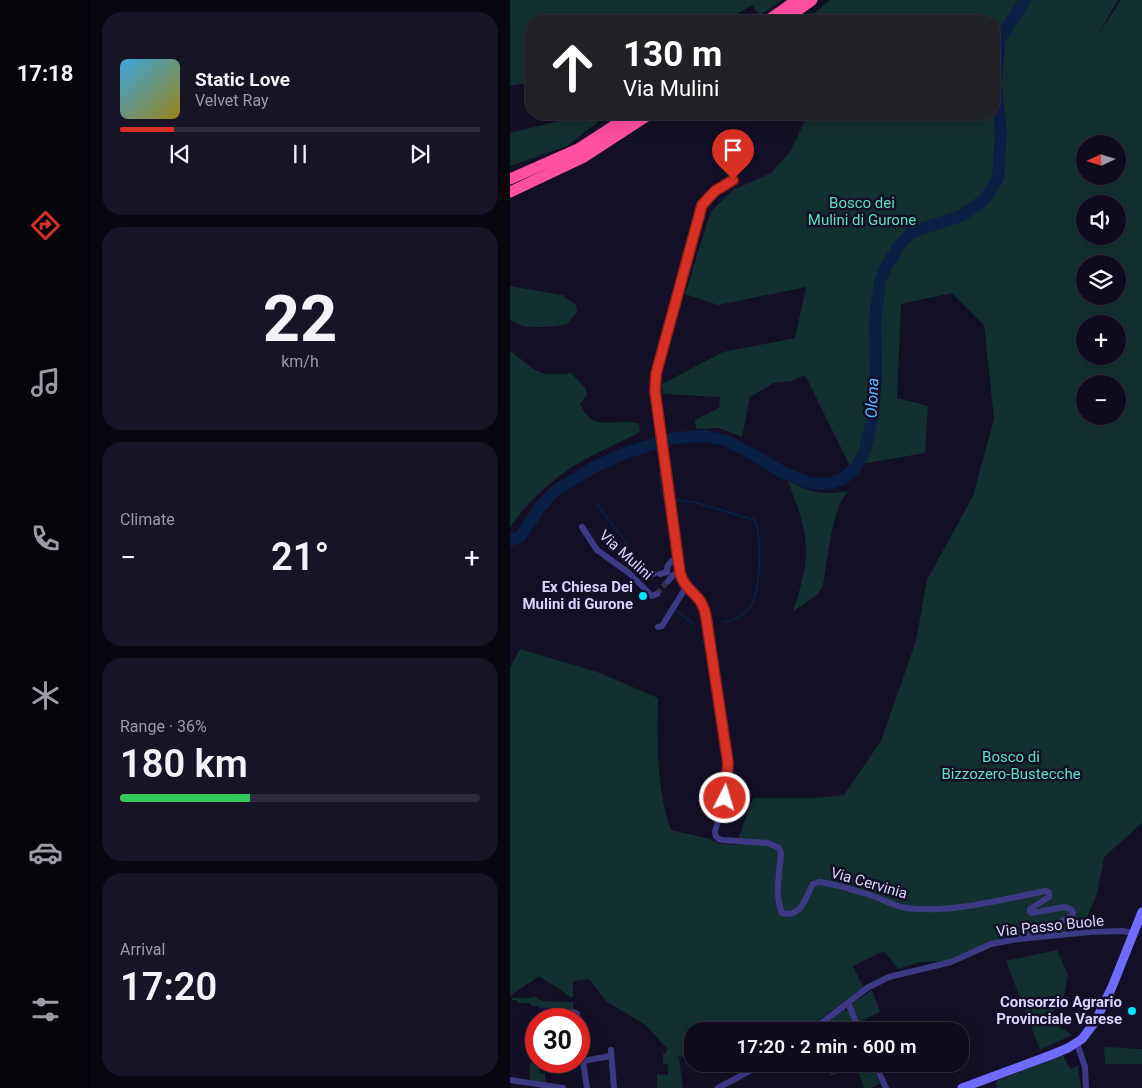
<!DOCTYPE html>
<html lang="en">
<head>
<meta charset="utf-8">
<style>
	body { margin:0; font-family:Roboto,sans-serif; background:#171425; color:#f1f3f6; height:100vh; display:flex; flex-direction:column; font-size:19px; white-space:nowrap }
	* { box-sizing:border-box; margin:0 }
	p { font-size:16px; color:#9b9ba3 }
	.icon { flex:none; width:28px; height:28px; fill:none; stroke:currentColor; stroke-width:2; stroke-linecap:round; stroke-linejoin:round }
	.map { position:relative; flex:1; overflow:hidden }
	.drawer { display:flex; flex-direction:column; gap:12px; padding:12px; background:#08060f; width:420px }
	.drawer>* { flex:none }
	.top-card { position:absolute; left:15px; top:15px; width:475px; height:105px; border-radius:20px; box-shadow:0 5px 20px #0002,0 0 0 1px #2e2b3b; background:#202124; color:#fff; overflow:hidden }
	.needle { width:32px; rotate:266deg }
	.tools { position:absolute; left:566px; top:135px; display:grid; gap:10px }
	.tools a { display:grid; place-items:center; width:50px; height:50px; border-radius:50%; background:#0e0b1c; box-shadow:0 5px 20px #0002,0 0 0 1px #2e2b3b; font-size:25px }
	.speed { position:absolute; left:15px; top:1008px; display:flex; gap:10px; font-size:25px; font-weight:700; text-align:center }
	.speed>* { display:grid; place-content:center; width:65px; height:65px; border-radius:50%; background:#0e0b1c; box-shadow:0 5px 20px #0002,0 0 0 1px #2e2b3b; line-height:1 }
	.speed .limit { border:8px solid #d22; background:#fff; color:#111 }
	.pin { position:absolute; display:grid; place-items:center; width:42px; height:42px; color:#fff; margin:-51px -21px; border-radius:50% 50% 50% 0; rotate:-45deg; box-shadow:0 0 5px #0007 }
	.pin .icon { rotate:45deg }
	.me { position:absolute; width:55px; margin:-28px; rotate:5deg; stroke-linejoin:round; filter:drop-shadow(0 0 4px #0008) }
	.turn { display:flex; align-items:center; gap:18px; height:105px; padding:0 15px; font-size:22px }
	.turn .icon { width:65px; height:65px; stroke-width:2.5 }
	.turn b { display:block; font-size:35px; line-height:42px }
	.big { font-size:38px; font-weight:600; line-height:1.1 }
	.drawer .tile { flex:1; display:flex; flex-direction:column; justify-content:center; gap:8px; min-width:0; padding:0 18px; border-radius:20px; background:#171425 }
	.drawer .dial { align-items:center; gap:0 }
	.dial b { font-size:65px; line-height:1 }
	.song { display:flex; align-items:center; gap:15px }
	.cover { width:60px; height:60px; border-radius:8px; background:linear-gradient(135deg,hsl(200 70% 55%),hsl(50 70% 35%)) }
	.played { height:5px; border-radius:2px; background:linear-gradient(90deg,#d93025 15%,#2e2b3b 15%) }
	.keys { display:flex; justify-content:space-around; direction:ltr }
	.heat { display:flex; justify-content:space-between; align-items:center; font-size:28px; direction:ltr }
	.charge { height:8px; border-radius:4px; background:linear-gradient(90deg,#34c759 36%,#2e2b3b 0) }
	.trip { position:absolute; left:174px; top:1022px; width:285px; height:50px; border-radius:20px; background:#0e0b1c; box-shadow:0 5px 20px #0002,0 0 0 1px #2e2b3b; font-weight:600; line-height:50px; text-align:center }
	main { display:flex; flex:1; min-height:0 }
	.menu { display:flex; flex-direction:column; width:90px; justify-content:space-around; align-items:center; background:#06040b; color:#9b9ba3 }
	.menu .icon { width:35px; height:35px }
	.menu .current { color:#d93025 }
	.menu b { font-size:22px; color:#f1f3f6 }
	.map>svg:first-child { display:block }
	.green { fill:#12302f; fill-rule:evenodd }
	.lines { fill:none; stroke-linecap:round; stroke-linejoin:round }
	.stream { stroke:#0a1f44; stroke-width:2 }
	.river { stroke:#0a1f44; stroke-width:12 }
	.street-tunnel { stroke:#312d47; stroke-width:6; stroke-dasharray:6 3; stroke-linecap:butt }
	.street { stroke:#3d3a85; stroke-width:6 }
	.secondary { stroke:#6f6bff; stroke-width:9 }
	.highway { stroke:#ff4fa3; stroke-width:11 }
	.route-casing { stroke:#8d1f18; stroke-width:12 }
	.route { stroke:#d93025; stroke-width:9 }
	.poi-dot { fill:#00e5ff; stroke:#130f26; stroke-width:2 }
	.labels { text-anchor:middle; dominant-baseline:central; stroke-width:5; stroke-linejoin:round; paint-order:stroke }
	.park-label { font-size:15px; fill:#5fe0c0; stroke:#130f26 }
	.street-label { font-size:15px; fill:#d9d4ff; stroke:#130f26 }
	.poi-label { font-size:15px; font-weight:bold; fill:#d9d4ff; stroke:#130f26; text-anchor:end }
	.water-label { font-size:16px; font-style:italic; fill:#62b6ff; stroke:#130f26 }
</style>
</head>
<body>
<main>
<nav class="menu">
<b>17:18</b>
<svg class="icon current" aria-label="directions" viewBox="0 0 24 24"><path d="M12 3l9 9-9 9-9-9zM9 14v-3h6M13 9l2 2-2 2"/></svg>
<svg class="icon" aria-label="music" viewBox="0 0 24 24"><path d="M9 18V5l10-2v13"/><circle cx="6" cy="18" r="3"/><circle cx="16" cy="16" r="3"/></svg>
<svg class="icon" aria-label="phone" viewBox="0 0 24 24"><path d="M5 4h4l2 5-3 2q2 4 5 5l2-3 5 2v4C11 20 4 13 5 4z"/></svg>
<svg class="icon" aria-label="climate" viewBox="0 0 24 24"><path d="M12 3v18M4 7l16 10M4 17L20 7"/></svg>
<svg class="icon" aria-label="car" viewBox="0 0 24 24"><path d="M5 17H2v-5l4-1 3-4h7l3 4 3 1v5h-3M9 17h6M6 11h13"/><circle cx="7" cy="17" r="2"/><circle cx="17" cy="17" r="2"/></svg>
<svg class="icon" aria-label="filters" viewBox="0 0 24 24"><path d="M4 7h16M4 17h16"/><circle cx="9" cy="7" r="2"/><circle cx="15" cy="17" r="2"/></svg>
</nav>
<section class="drawer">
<div class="tile">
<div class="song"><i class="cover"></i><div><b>Static Love</b><p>Velvet Ray</p></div></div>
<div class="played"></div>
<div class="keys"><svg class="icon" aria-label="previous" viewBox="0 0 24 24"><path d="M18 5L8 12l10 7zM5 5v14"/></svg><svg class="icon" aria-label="pause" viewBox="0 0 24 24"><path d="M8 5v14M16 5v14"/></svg><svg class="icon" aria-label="next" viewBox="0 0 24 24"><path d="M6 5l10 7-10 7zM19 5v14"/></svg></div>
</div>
<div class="tile dial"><b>22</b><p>km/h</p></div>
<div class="tile"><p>Climate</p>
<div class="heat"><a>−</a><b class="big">21°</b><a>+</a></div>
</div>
<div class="tile"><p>Range · 36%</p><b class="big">180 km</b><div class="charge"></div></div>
<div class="tile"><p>Arrival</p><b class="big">17:20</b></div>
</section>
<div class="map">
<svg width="632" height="1088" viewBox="0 0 632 1088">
	<rect width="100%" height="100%" fill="#130f26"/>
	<g class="green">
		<path d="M0,0H272L249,16L243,5L214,21H21V82L0,86Z"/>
		<path d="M320,0H608L588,35L611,0H632V823L594,857L587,894L572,929L490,944L438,961L410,962L388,969L374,951L343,966L353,987L295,1031H182V1058L167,1056L169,1057L173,1088H147V1074L158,1075V1064H153V1054H156V1049L159,1051L137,1026L96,1001L79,979L63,981V997H61L29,976L0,996V668L10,649L90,673L148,698C147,742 146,788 161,830L200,839L210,844L226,845L243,798H305L334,795L371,741L406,641L417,580L463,496L484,419L474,325L442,293L391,304L387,398L418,406L415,453L340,466L295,375L282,381L264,383L240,397L232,437L209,428L186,429L185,420L209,408L210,397L153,394L152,384L213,352L285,338L296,287L208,305L175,294L201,211L223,190L261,173L280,152L298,114H484V21H295ZM575,144H608V176H575ZM575,204H608V236H575ZM575,264H608V296H575ZM575,324H608V356H575ZM575,384H608V416H575Z"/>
		<path d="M77,114H98L57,146L0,166V133Z"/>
		<path d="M0,286L52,295L66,305L67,312L57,324C39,327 16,331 0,320Z"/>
		<path d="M0,351C27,370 26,378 61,373L76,389L77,395L70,404C83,435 106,416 129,424L130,432C109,443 87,452 67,464C44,478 13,505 0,528Z"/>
		<path d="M277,480C300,492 311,496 338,491C321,510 318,560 313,585L307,595L283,611C302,556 300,534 277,480Z"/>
		<path d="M547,950L558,975L553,1000L540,1015L552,1030H555L562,1035L530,1050L496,961Z"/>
		<path d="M362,990L370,1012L349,1022L342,1004Z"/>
		<path d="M23,996L32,1001L63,1002V1012L52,1013L51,1007L29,1008V1006H21L20,1003H7V1000H2V998H21Z"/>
		<path d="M334,1009L339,1012L346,1028L345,1031H304Z"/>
		<path d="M594,1047L632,1049V1064H595Z"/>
		<path d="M553,1055L560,1069L568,1066L571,1088H487L486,1081Z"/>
		<path d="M20,1063L28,1064L30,1074L35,1073L36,1083L20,1080Z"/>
		<path d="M314,1064H349L321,1076Z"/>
		<path d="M362,1065L370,1084L360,1088H354L348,1071Z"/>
	</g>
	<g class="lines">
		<g class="stream">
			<path d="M147,444L148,455"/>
			<path d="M150,470L151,492L156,497"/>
			<path d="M167,500L187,503L245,520C252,538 251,593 239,609C233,617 224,619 215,622"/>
			<path d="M86,503L118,545"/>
			<path d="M165,610L184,624"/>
		</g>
		<path class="river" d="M0,540L10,537L31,506L45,491L84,467L118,452L165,438L194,436L217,441L244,455L274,473L300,483L317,484L333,479L346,467L355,451L362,420L366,376L365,319L370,282L376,267L389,246L402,232L451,216L475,199L488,178L491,132L485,82L490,39L515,0"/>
		<path class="street-tunnel" d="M147,594L158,581"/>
		<g class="street">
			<path d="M223,180L205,191L192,205L146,374L145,391L170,573C175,590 188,593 195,609L218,763L215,798L205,831C205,837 207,839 213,840L258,843L269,848L271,853C270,872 264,894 272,913C292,918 295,898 303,884L309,882C326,884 344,890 360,895C373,899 383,906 396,908C438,914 494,899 536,891L539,892V897L520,909V912L522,913L555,907L562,910L563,914C558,922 519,933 508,939"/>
			<path d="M72,527L87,550L119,573L142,596L147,594"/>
			<path d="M135,570L139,573L144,574"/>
			<path d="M157,572C156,565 161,560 168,559"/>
			<path d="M150,574L157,572"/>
			<path d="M158,581L163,575"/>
			<path d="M148,627L152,626L176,587"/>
			<path d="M338,1003L350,1031"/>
			<path d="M63,1012L67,1014L68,1019"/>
			<path d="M69,1027L73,1061"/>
			<path d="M301,1031L357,988L379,977L441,962L481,944L508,939L580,932L613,931L624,933"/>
			<path d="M567,1043L575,1067L576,1088"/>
			<path d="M101,1050L104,1088"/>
			<path d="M365,1064L376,1088"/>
			<path d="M0,1080L53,1088"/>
			<path d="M77,1088L73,1061L101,1056"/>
			<path d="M208,1088L253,1064"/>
		</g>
		<path class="secondary" d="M452,1088L541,1055L558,1048L572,1039L585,1022L602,987L632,912"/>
		<g class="highway">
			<path d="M257,21L287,0"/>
			<path d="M273,21L302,0"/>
			<path d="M0,179L68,149L122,114"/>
			<path d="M0,192L74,157L140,114"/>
		</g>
	</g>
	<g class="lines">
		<g class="route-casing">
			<path id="route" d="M215,798L218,763L196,617C192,592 176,594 170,573L145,391L146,374L192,205L205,191L223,180"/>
		</g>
		<use href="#route" class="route"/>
	</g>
	<g class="poi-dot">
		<circle cx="133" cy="596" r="5"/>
		<circle cx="622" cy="1011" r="5"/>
	</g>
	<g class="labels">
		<g class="park-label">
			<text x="352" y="203">Bosco dei<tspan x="352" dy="17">Mulini di Gurone</tspan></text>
			<text x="501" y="757">Bosco di<tspan x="501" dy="17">Bizzozero-Bustecche</tspan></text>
		</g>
		<g class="street-label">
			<text transform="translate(116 555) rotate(42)">Via Mulini</text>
			<text transform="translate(359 883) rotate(16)">Via Cervinia</text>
			<text transform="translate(540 926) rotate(-6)">Via Passo Buole</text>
		</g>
		<g class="poi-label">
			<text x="123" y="587">Ex Chiesa Dei<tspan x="123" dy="17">Mulini di Gurone</tspan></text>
			<text x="612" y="1002">Consorzio Agrario<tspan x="612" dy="17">Provinciale Varese</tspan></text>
		</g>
		<g class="water-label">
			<text transform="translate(362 398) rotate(-87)">Olona</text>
		</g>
	</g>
</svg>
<div class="tools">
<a><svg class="needle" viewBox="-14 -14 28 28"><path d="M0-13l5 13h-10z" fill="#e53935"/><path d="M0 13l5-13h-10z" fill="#9b9ba3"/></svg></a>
<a><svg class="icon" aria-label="sound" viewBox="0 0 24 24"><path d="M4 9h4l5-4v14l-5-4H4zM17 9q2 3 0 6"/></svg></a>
<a><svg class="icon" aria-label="layers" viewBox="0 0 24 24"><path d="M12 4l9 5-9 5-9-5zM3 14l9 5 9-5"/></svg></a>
<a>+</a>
<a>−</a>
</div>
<div class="speed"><div class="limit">30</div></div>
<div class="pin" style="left:223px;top:180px;background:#d93025"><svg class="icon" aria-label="arrive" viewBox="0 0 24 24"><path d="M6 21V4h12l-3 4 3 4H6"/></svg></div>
<svg class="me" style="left:215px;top:798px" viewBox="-20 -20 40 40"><circle r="17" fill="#d93025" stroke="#fff" stroke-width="3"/><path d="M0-11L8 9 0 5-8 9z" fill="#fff"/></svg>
<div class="trip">17:20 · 2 min · 600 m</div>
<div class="top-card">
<div class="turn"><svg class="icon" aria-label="ahead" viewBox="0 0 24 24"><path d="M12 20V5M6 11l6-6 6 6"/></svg><div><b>130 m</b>Via Mulini</div></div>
</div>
</div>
</main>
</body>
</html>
